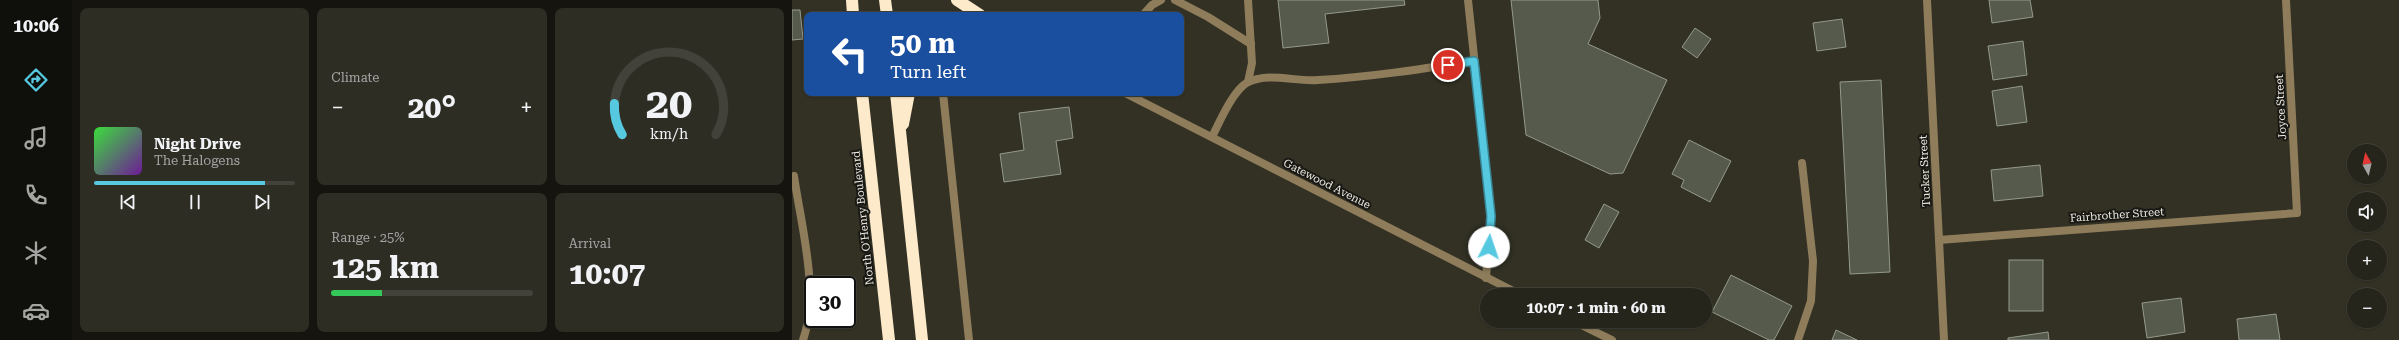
<!DOCTYPE html>
<html lang="en">
<head>
<meta charset="utf-8">
<style>
	body { margin:0; font-family:"Roboto Serif",serif; background:#2e2d24; color:#f1f3f6; height:100vh; display:flex; flex-direction:column; font-size:15px; white-space:nowrap }
	* { box-sizing:border-box; margin:0 }
	p { font-size:13px; color:#a4a5a3 }
	.icon { flex:none; width:22px; height:22px; fill:none; stroke:currentColor; stroke-width:2; stroke-linecap:round; stroke-linejoin:round }
	.map { position:relative; flex:1; overflow:hidden }
	.panel { display:flex; flex-direction:column; gap:8px; padding:8px; background:#15140f; width:720px }
	.panel>* { flex:none }
	.top-card { position:absolute; left:12px; top:12px; width:380px; height:84px; border-radius:8px; box-shadow:0 1px 3px #0004,0 0 0 1px #42423a; background:#1a4fa0; color:#fff; overflow:hidden }
	.needle { width:26px; rotate:352deg }
	.tools { position:absolute; left:1555px; top:144px; display:grid; gap:8px }
	.tools a { display:grid; place-items:center; width:40px; height:40px; border-radius:50%; background:#26251b; box-shadow:0 1px 3px #0004,0 0 0 1px #42423a; font-size:20px }
	.speed { position:absolute; left:12px; top:276px; display:flex; gap:8px; font-size:20px; font-weight:700; text-align:center }
	.speed>* { display:grid; place-content:center; width:52px; height:52px; border-radius:50%; background:#26251b; box-shadow:0 1px 3px #0004,0 0 0 1px #42423a; line-height:1 }
	.speed .limit { border:2px solid #111; border-radius:6px; background:#fff; color:#111 }
	.pin { position:absolute; display:grid; place-items:center; width:34px; height:34px; color:#fff; margin:-17px; border:2px solid #fff; border-radius:50%; box-shadow:0 1px 4px #0007 }
	.me { position:absolute; width:44px; margin:-22px; rotate:4deg; stroke-linejoin:round; filter:drop-shadow(0 0 3px #0008) }
	.turn { display:flex; align-items:center; gap:14px; height:84px; padding:0 20px; font-size:18px }
	.turn .icon { width:52px; height:52px; stroke-width:2.5 }
	.turn b { display:block; font-size:28px; line-height:34px }
	.big { font-size:30px; font-weight:700; line-height:1.1 }
	.panel .card { flex:1; display:flex; flex-direction:column; justify-content:center; gap:6px; min-width:0; padding:0 14px; border-radius:8px; background:#2e2d24 }
	.panel .dial { align-items:center; gap:0 }
	.dial svg { height:104px; overflow:visible; fill:none; stroke:#42423a; stroke-width:7; stroke-linecap:round; text-anchor:middle }
	.dial text { fill:#f1f3f6; stroke:none }
	.song { display:flex; align-items:center; gap:12px }
	.cover { width:48px; height:48px; border-radius:6px; background:linear-gradient(135deg,hsl(120 70% 55%),hsl(280 70% 35%)) }
	.played { height:4px; border-radius:2px; background:linear-gradient(90deg,#56c9e0 85%,#42423a 85%) }
	.keys { display:flex; justify-content:space-around; direction:ltr }
	.heat { display:flex; justify-content:space-between; align-items:center; font-size:22px; direction:ltr }
	.charge { height:6px; border-radius:3px; background:linear-gradient(90deg,#34c759 25%,#42423a 0) }
	.panel .tiles { flex:1; display:grid; gap:8px; grid-template-columns:repeat(3,1fr) }
	.card:first-child { grid-row:span 2 }
	.trip { position:absolute; left:688px; top:288px; width:232px; height:40px; border-radius:20px; background:#26251b; box-shadow:0 1px 3px #0004,0 0 0 1px #42423a; font-weight:700; line-height:40px; text-align:center }
	main { display:flex; flex:1; min-height:0 }
	.tab-bar { display:flex; flex-direction:column; width:72px; justify-content:space-around; align-items:center; background:#0f0f0b; color:#a4a5a3 }
	.tab-bar .icon { width:28px; height:28px }
	.tab-bar .current { color:#56c9e0 }
	.tab-bar b { font-size:18px; color:#f1f3f6 }
	.map>svg:first-child { display:block }
	.building { fill:#555a4d; stroke:#949a8b }
	.lines { fill:none; stroke-linecap:round; stroke-linejoin:round }
	.service { stroke:#8e7c5b; stroke-width:8 }
	.minor { stroke:#8e7c5b; stroke-width:8 }
	.tertiary { stroke:#8e7c5b; stroke-width:8 }
	.motorway { stroke:#fceaca; stroke-width:12 }
	.route-casing { stroke:#388392; stroke-width:10 }
	.route { stroke:#56c9e0; stroke-width:7 }
	.labels { text-anchor:middle; dominant-baseline:central; stroke-width:4; stroke-linejoin:round; paint-order:stroke }
	.street-label { font-size:11px; fill:#ecece3; stroke:#191813 }
</style>
</head>
<body>
<main>
<nav class="tab-bar">
<b>10:06</b>
<svg class="icon current" aria-label="directions" viewBox="0 0 24 24"><path d="M12 3l9 9-9 9-9-9zM9 14v-3h6M13 9l2 2-2 2"/></svg>
<svg class="icon" aria-label="music" viewBox="0 0 24 24"><path d="M9 18V5l10-2v13"/><circle cx="6" cy="18" r="3"/><circle cx="16" cy="16" r="3"/></svg>
<svg class="icon" aria-label="phone" viewBox="0 0 24 24"><path d="M5 4h4l2 5-3 2q2 4 5 5l2-3 5 2v4C11 20 4 13 5 4z"/></svg>
<svg class="icon" aria-label="climate" viewBox="0 0 24 24"><path d="M12 3v18M4 7l16 10M4 17L20 7"/></svg>
<svg class="icon" aria-label="car" viewBox="0 0 24 24"><path d="M5 17H2v-5l4-1 3-4h7l3 4 3 1v5h-3M9 17h6M6 11h13"/><circle cx="7" cy="17" r="2"/><circle cx="17" cy="17" r="2"/></svg>
</nav>
<section class="panel">
<div class="tiles">
<div class="card">
<div class="song"><i class="cover"></i><div><b>Night Drive</b><p>The Halogens</p></div></div>
<div class="played"></div>
<div class="keys"><svg class="icon" aria-label="previous" viewBox="0 0 24 24"><path d="M18 5L8 12l10 7zM5 5v14"/></svg><svg class="icon" aria-label="pause" viewBox="0 0 24 24"><path d="M8 5v14M16 5v14"/></svg><svg class="icon" aria-label="next" viewBox="0 0 24 24"><path d="M6 5l10 7-10 7zM19 5v14"/></svg></div>
</div>
<div class="card"><p>Climate</p>
<div class="heat"><a>−</a><b class="big">20°</b><a>+</a></div>
</div>
<div class="card dial"><svg viewBox="0 0 100 80">
<path d="M14 69A42 42 0 1 1 86 69"/>
<path d="M14 69A42 42 0 0 1 8 45" stroke="#56c9e0"/>
<text x="50" y="56" font-size="32" font-weight="700">20</text>
<text x="50" y="72" font-size="11">km/h</text>
</svg></div>
<div class="card"><p>Range · 25%</p><b class="big">125 km</b><div class="charge"></div></div>
<div class="card"><p>Arrival</p><b class="big">10:07</b></div>
</div>
</section>
<div class="map">
<svg width="1607" height="340" viewBox="0 0 1607 340">
	<rect width="100%" height="100%" fill="#323124"/>
	<g class="building">
		<path d="M486,0H612L613,5L533,14L537,43L491,48Z"/>
		<path d="M719,0H806L808,18L796,44L875,80L831,173L818,174L734,135Z"/>
		<path d="M1197,0H1238L1241,17L1200,23Z"/>
		<path d="M0,10H8L11,39L0,40Z"/>
		<path d="M1050,19L1054,47L1025,51L1021,23Z"/>
		<path d="M903,28L919,39L905,58L890,47Z"/>
		<path d="M1231,41L1235,75L1201,80L1196,46Z"/>
		<path d="M1089,80L1098,272L1058,274L1048,82Z"/>
		<path d="M1230,86L1235,122L1205,126L1200,91Z"/>
		<path d="M277,107L281,138L264,141L269,174L212,182L208,154L232,150L227,113Z"/>
		<path d="M897,140L939,161L918,202L889,187L892,180L880,174Z"/>
		<path d="M1248,165L1251,196L1202,201L1199,170Z"/>
		<path d="M812,204L827,212L807,248L793,240Z"/>
		<rect x="1217" y="260" width="34" height="51"/>
		<path d="M939,275L1000,306L982,340H977L920,312Z"/>
		<path d="M1389,298L1393,332L1355,338L1350,303Z"/>
		<path d="M1484,314L1488,340H1447L1445,319Z"/>
		<path d="M1044,330L1065,340H1040Z"/>
		<path d="M1256,332L1257,340H1216V338Z"/>
	</g>
	<g class="lines">
		<g class="service">
			<path d="M383,0L416,17L459,44"/>
			<path d="M456,0L460,63L456,82"/>
			<path d="M351,15L360,5L369,0"/>
			<path d="M420,137C427,123 441,90 456,82C478,72 503,82 526,80C578,77 630,69 682,61"/>
			<path d="M2,176C9,225 28,293 11,340"/>
			<path d="M1006,340L1019,301L1021,261L1010,163"/>
		</g>
		<g class="minor">
			<path d="M676,0L699,216L694,278"/>
			<path d="M1135,0L1152,340"/>
			<path d="M151,93L177,340"/>
			<path d="M1147,240L1505,213L1494,0"/>
		</g>
		<g class="tertiary">
			<path d="M333,93L729,295"/>
			<path d="M781,321L820,340"/>
		</g>
		<g class="motorway">
			<path d="M60,0L61,15"/>
			<path d="M93,0L95,15"/>
			<path d="M165,0L188,15"/>
			<path d="M70,93L97,340"/>
			<path d="M104,93L130,340"/>
			<path d="M111,124L117,93"/>
		</g>
	</g>
	<g class="lines">
		<g class="route-casing">
			<path id="route" d="M656,65L682,61L699,216L697,247"/>
		</g>
		<use href="#route" class="route"/>
	</g>
	<g class="labels">
		<g class="street-label">
			<text transform="translate(1489 107) rotate(-93)">Joyce Street</text>
			<text transform="translate(1133 171) rotate(-93)">Tucker Street</text>
			<text transform="translate(535 184) rotate(27)">Gatewood Avenue</text>
			<text transform="translate(1325 215) rotate(-4)">Fairbrother Street</text>
			<text transform="translate(71 218) rotate(-96)">North O'Henry Boulevard</text>
		</g>
	</g>
</svg>
<div class="tools">
<a><svg class="needle" viewBox="-14 -14 28 28"><path d="M0-13l5 13h-10z" fill="#e53935"/><path d="M0 13l5-13h-10z" fill="#a4a5a3"/></svg></a>
<a><svg class="icon" aria-label="sound" viewBox="0 0 24 24"><path d="M4 9h4l5-4v14l-5-4H4zM17 9q2 3 0 6"/></svg></a>
<a>+</a>
<a>−</a>
</div>
<div class="speed"><div class="limit">30</div></div>
<div class="pin" style="left:656px;top:65px;background:#d93025"><svg class="icon" aria-label="arrive" viewBox="0 0 24 24"><path d="M6 21V4h12l-3 4 3 4H6"/></svg></div>
<svg class="me" style="left:697px;top:247px" viewBox="-20 -20 40 40"><circle r="19" fill="#fff"/><path d="M0-13L10 11 0 6-10 11z" fill="#56c9e0"/></svg>
<div class="trip">10:07 · 1 min · 60 m</div>
<div class="top-card">
<div class="turn"><svg class="icon" aria-label="left" viewBox="0 0 24 24"><path d="M17 20v-9H6M10 6l-5 5 5 5"/></svg><div><b>50 m</b>Turn left</div></div>
</div>
</div>
</main>
</body>
</html>
